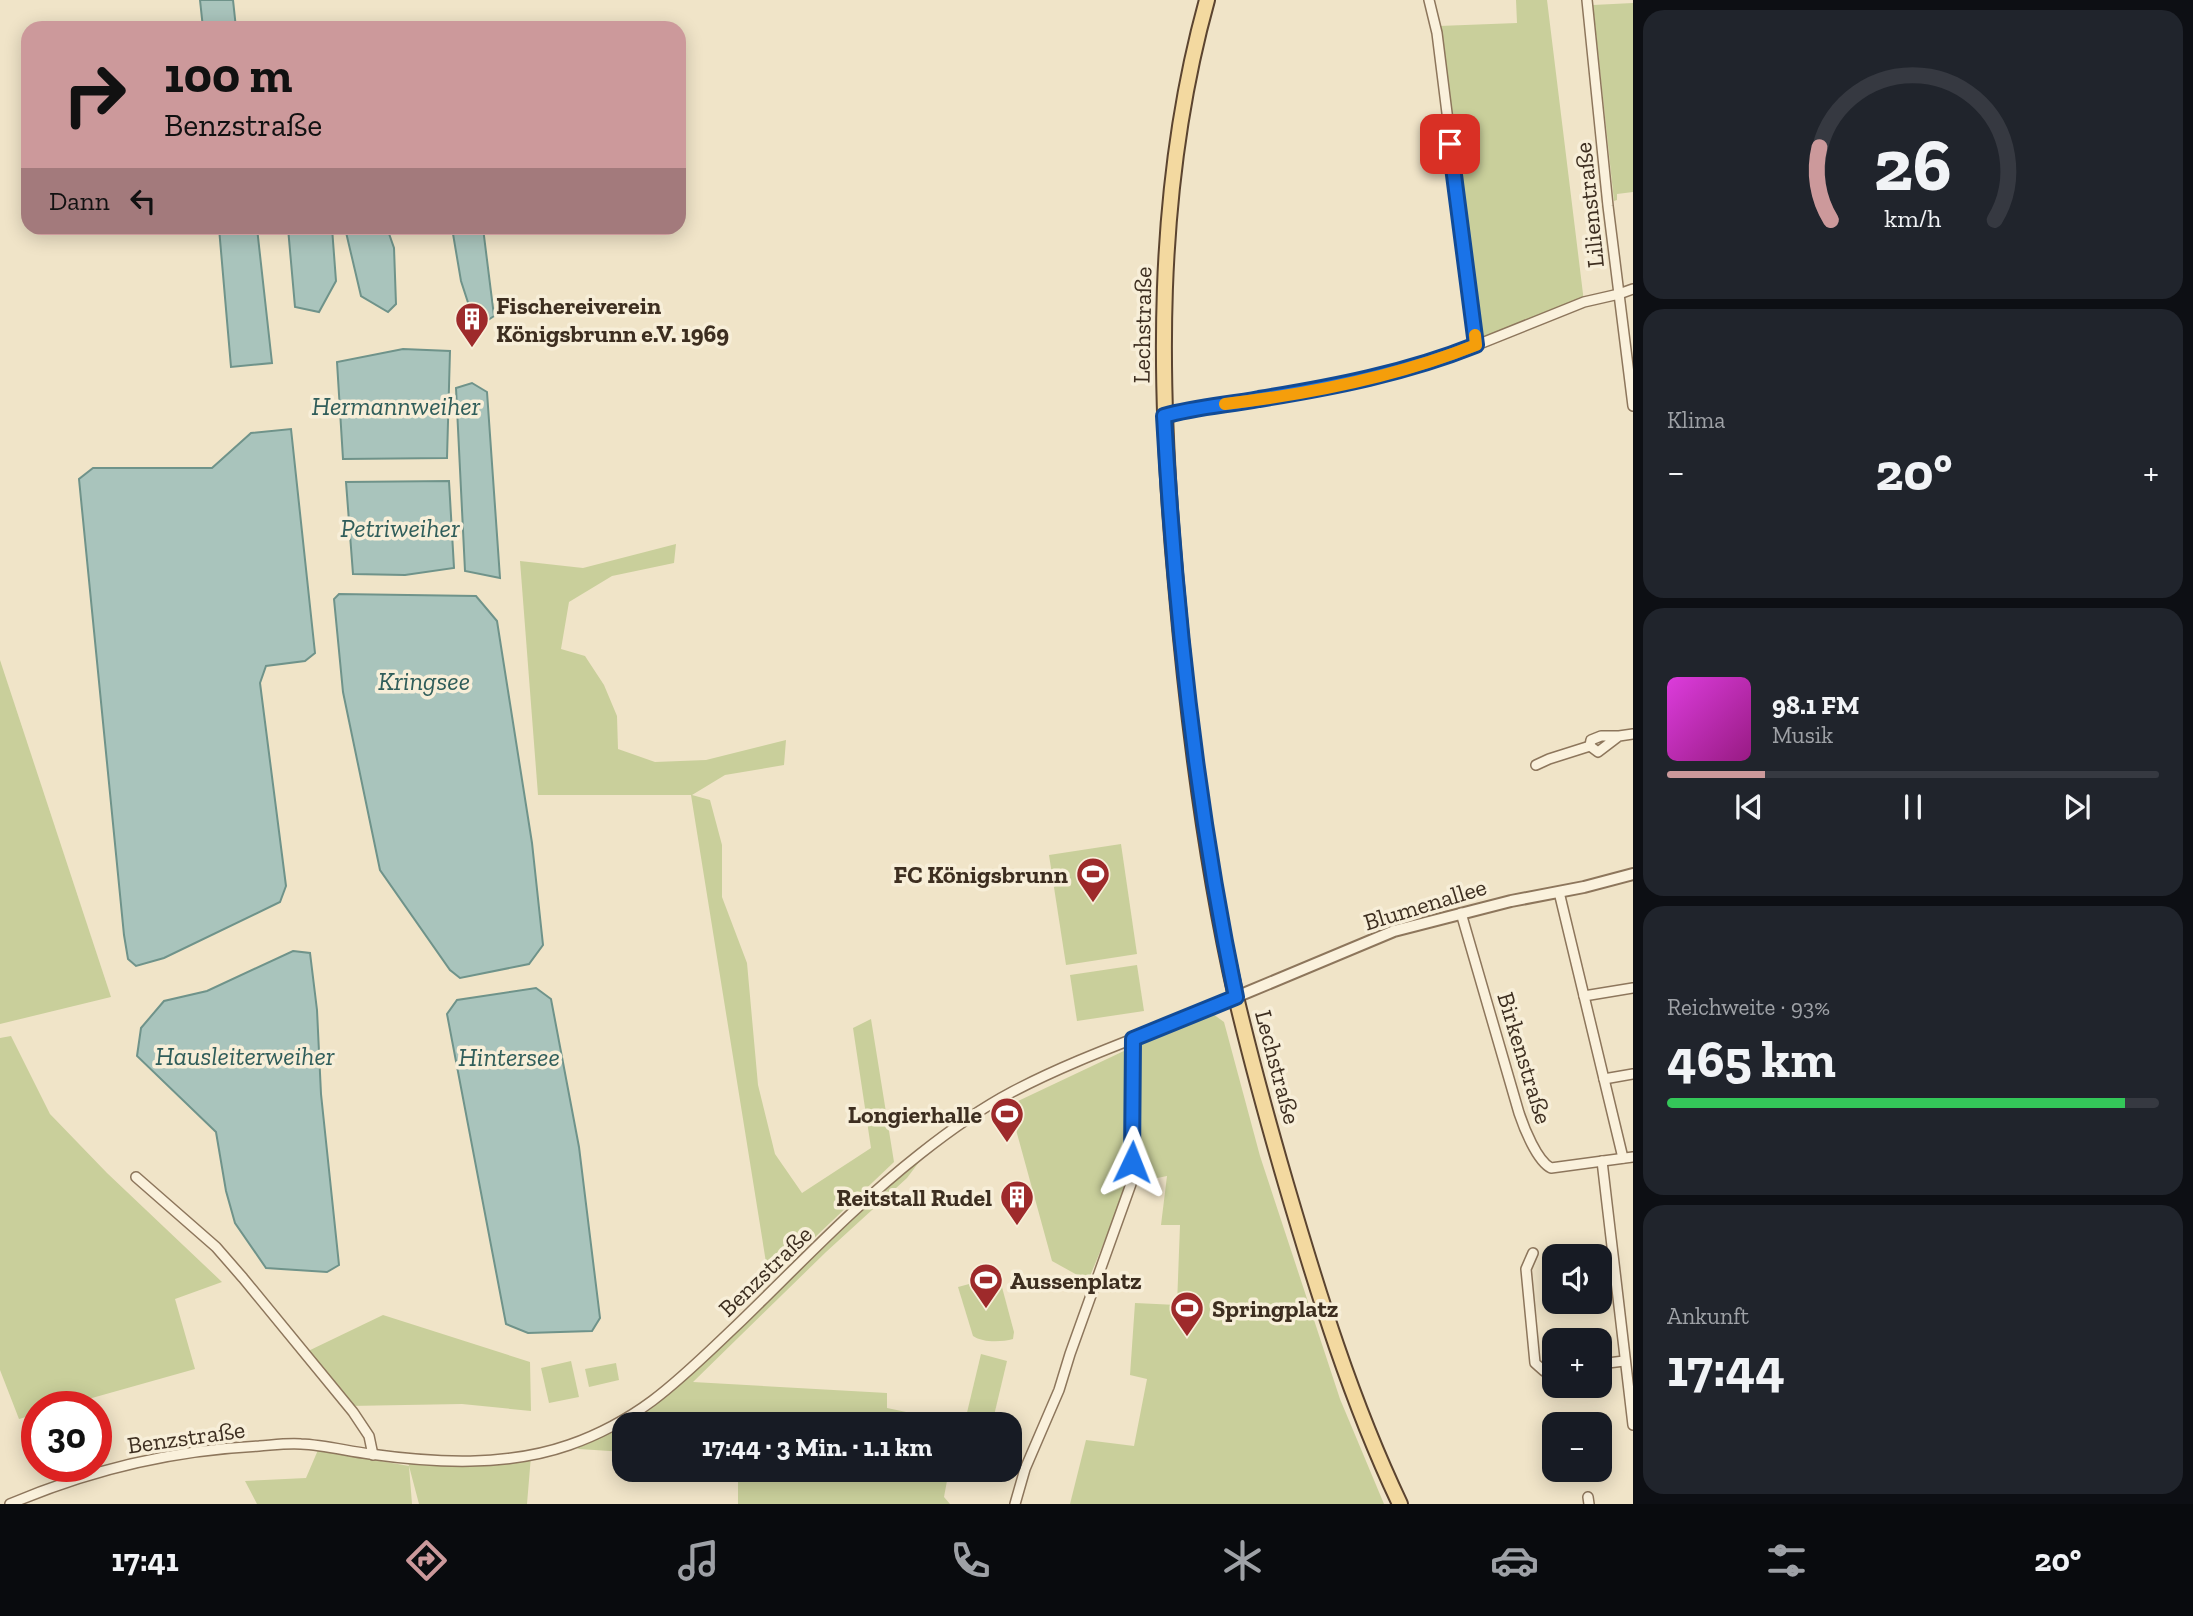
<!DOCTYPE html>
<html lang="de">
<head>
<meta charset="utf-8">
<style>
	body { margin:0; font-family:"Zilla Slab",serif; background:#20242c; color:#f1f3f6; height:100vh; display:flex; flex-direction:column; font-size:26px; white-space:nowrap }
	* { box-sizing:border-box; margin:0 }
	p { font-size:23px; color:#9ea1a6 }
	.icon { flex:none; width:38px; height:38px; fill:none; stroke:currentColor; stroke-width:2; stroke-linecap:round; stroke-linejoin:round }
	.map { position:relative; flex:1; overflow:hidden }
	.details { display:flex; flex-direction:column; gap:10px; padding:10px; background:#0d0f14; width:560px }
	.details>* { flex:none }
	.top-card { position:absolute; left:21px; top:21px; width:665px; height:214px; border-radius:21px; box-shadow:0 4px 18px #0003; background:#cc999b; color:#111; overflow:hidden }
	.controls { position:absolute; left:1542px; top:1244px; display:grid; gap:14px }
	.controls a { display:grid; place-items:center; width:70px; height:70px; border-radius:14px; background:#171b24; box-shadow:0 4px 18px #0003; font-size:35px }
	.speed { position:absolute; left:21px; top:1391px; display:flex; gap:14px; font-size:35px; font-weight:700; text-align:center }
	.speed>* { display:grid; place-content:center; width:91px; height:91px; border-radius:50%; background:#171b24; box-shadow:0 4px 18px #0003; line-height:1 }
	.speed .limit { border:10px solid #d22; background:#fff; color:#111 }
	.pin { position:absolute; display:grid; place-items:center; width:60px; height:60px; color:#fff; margin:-30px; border-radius:14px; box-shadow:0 4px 10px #0006 }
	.me { position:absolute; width:77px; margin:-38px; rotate:2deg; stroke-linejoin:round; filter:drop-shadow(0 0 5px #0008) }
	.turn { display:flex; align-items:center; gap:24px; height:147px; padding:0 28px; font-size:32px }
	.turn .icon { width:91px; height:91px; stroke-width:2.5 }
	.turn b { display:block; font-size:49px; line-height:60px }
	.then { display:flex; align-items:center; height:66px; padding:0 28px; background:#0003; gap:14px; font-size:26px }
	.big { font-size:52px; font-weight:800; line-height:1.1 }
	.details .card { flex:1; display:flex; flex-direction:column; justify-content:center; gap:10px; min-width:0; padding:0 24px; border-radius:21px; background:#20242c }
	.details .dial { align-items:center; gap:0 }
	.dial svg { height:182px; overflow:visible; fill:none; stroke:#363941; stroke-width:7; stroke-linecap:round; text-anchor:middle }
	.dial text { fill:#f1f3f6; stroke:none }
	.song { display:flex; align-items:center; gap:21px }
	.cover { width:84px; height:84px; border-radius:10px; background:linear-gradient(135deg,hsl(300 70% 55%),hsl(310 70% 35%)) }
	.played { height:7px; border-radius:4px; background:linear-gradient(90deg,#cc999b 20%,#363941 20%) }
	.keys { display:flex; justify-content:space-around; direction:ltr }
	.heat { display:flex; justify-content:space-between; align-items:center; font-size:38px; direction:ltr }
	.charge { height:10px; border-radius:5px; background:linear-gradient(90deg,#34c759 93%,#363941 0) }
	.trip { position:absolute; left:612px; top:1412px; width:410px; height:70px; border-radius:21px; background:#171b24; box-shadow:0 4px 18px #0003; font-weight:800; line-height:70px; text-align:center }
	.tab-bar { display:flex; height:112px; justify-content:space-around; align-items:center; background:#090b0e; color:#9ea1a6 }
	.tab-bar .icon { width:49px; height:49px }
	.tab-bar .active { color:#cc999b }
	.tab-bar b { font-size:32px; color:#f1f3f6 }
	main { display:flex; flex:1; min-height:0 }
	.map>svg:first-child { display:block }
	.green { fill:#c9cf9b }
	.water { fill:#a9c4bc; stroke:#6f938a; stroke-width:2 }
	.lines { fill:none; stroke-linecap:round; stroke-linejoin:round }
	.minor-casing { stroke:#8d765c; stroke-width:12 }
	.tertiary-casing { stroke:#8d765c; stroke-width:14 }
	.primary-casing { stroke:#5b4430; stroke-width:18 }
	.minor { stroke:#faf1dc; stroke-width:9 }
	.tertiary { stroke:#faf1dc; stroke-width:10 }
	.primary { stroke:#f3d9a0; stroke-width:14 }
	.route-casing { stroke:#114b97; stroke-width:18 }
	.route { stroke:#1a73e8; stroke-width:12 }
	.slow { stroke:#f59e0b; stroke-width:12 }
	.labels { text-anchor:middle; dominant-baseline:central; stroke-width:7; stroke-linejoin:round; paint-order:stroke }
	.street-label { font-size:24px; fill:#3d2e20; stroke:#f7eed8 }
	.poi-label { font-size:24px; font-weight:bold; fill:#3d2e20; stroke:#f7eed8; text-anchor:start }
	.water-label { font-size:26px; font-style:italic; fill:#2f5d5a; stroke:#f7eed8 }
</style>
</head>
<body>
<main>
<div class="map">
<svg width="1633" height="1504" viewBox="0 0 1633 1504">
	<rect width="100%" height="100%" fill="#f0e4c8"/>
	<g class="green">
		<path d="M1516,0H1547L1584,302L1477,342L1439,26L1517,23Z"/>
		<path d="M1633,3V192L1617,194V200L1614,201L1593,5Z"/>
		<path d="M676,544L674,563L612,576L569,602L561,649L585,656L604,685L617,716L618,749L655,762L706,760L786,740L784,765L725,775L692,795L710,800L722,845V897L747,963L758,1085L775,1154L802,1193L871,1148L853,1028L871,1019L894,1162L769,1281L691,795H538L520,561L583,568Z"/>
		<path d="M0,660L111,997L0,1024Z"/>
		<path d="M1121,844L1137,954L1066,965L1049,855Z"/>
		<path d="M1137,965L1144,1011L1077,1021L1070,975Z"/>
		<path d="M1213,1014L1224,1022L1260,1156L1340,1399L1384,1504H1070L1086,1440L1134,1446L1147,1379L1130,1375L1135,1303L1177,1305L1180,1225H1161L1167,1176L1128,1184L1088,1281L1052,1261L1015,1126L1014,1103L1145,1041Z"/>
		<path d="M11,1036L50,1114L107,1173L222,1282L175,1299L195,1369L60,1407H37V1414L19,1419L0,1370V1038Z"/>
		<path d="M916,1157L919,1162L907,1178L826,1252L693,1382L887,1393V1408L911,1413L909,1424H625V1452L579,1449L569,1445L631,1417Z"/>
		<path d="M999,1276L1014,1332L1013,1339C1002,1342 983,1343 973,1336L958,1287Z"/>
		<path d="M383,1315L530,1362L531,1411L462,1404L348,1406L304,1353Z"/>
		<path d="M981,1354L1007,1361L992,1424L965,1421Z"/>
		<path d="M571,1361L579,1397L549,1403L541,1368Z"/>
		<path d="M616,1363L619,1380L589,1387L585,1369Z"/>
		<path d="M318,1450L409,1466L407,1457L458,1461L531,1456L527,1504H419L409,1466L412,1504H257L245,1481L306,1478Z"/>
		<path d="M738,1470H949L944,1497L950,1504H738Z"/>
	</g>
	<g class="water">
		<path d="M200,0H233L236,28H203Z"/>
		<path d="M219,228H257L272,363L231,367Z"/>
		<path d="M288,228H332L336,281L319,312L295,307Z"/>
		<path d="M345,228H387L394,248L396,304L388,312L361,296Z"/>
		<path d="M452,228H483L494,316L482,324H475L461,281Z"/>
		<path d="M403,349L450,351L447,458L343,459L337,362Z"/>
		<path d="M472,383L487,392L500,578L465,571L456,388Z"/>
		<path d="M291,429L315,653L305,661L266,666L260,683L286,886L280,902L164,958L136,966L128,959L124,935L79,479L93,468H212L251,433Z"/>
		<path d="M449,481L454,568L405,575L353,574L346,482Z"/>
		<path d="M339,594L476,596L497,621L532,843L543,945L529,964L460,978L450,970L380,870L343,692L334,599Z"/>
		<path d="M293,951L310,953L317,1010L321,1094L339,1265L327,1272L266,1268L235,1223L226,1191L216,1132L137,1056L141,1028L164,1001L207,991Z"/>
		<path d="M536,988L551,999L579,1147L600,1318L592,1331L528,1333L506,1324L447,1014L457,1000Z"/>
	</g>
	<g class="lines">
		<g class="minor-casing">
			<g id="minor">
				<path d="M1429,0L1437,33L1476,345"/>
				<path d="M1587,0L1608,206L1633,406"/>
				<path d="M1164,416L1203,407L1343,385L1391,374L1452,355L1584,302L1619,294L1633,289"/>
				<path d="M1619,736L1598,752L1590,746L1591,740L1601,736H1619L1633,734"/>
				<path d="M1536,765L1549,759L1590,746"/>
				<path d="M1559,892L1623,1158"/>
				<path d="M1461,913L1519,1113C1524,1128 1537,1161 1551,1168L1633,1157"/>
				<path d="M1584,996L1633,988"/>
				<path d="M1604,1079L1633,1074"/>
				<path d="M1602,1161L1633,1425"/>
				<path d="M136,1177L216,1247L243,1278L353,1412L369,1436L373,1455"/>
				<path d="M1533,1253L1526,1269L1535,1363L1544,1371L1554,1370"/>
				<path d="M1600,1364L1624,1361"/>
				<path d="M1588,1497L1589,1504"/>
				<path d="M10,1504C89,1470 173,1450 259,1446C273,1445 287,1443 301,1444C324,1445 347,1451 370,1454C435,1463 506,1467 569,1445C643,1419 682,1377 737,1325C797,1267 855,1205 920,1154C949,1131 980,1109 1012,1092C1084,1054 1162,1030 1236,997"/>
				<path d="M1015,1504L1025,1469L1059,1390L1070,1354L1131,1184L1133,1139V1039"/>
			</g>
		</g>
		<g class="tertiary-casing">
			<path id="tertiary" d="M1236,997L1394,931L1511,901L1584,887L1633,874"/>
		</g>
		<g class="primary-casing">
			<path id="primary" d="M1207,0C1154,191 1158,388 1176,584C1188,722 1205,861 1236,997C1251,1060 1268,1122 1286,1184C1318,1293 1351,1401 1400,1504"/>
		</g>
		<use href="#minor" class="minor"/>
		<use href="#tertiary" class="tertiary"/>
		<use href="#primary" class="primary"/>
	</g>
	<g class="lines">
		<g class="route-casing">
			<path id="route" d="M1132,1162L1133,1039L1236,997C1196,805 1175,611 1164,416C1195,407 1227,405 1259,399C1333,387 1406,373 1476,345L1450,144"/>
		</g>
		<use href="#route" class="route"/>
		<path class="slow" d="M1225,404C1310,394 1396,377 1476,345L1475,335"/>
	</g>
	<defs>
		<g id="building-pin" transform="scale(1.75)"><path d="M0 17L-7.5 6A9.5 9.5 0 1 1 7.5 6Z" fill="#9e2a2b" stroke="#f7eed8"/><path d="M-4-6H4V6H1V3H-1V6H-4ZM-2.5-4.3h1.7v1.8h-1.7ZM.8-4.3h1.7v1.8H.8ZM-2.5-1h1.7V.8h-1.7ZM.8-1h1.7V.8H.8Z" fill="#fff"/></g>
		<g id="stadium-pin" transform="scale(1.75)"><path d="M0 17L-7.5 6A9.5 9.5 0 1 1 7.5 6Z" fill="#9e2a2b" stroke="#f7eed8"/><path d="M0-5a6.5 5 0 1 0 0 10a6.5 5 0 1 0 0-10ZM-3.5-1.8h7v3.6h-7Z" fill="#fff"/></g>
	</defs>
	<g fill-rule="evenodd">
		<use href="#building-pin" x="472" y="319"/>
		<use href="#stadium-pin" x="1093" y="874"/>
		<use href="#stadium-pin" x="1007" y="1114"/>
		<use href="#building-pin" x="1017" y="1197"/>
		<use href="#stadium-pin" x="986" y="1280"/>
		<use href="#stadium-pin" x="1187" y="1308"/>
	</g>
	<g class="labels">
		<g class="street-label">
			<text transform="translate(1589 205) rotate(-96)">Lilienstraße</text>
			<text transform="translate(1142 325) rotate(-89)">Lechstraße</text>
			<text transform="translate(1425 904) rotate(-17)">Blumenallee</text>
			<text transform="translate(1525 1058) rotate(73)">Birkenstraße</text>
			<text transform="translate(1278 1067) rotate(75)">Lechstraße</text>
			<text transform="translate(765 1271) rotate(-44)">Benzstraße</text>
			<text transform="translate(186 1437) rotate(-8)">Benzstraße</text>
		</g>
		<g class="poi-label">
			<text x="496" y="305">Fischereiverein<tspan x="496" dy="28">Königsbrunn e.V. 1969</tspan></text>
			<text x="1068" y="874" text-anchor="end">FC Königsbrunn</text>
			<text x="982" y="1114" text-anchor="end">Longierhalle</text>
			<text x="992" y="1197" text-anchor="end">Reitstall Rudel</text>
			<text x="1010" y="1280">Aussenplatz</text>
			<text x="1212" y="1308">Springplatz</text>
		</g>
		<g class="water-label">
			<text x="396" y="406">Hermannweiher</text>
			<text x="400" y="528">Petriweiher</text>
			<text x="424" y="681">Kringsee</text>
			<text x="245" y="1056">Hausleiterweiher</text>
			<text x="509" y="1057">Hintersee</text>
		</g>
	</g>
</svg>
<div class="controls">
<a><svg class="icon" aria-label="sound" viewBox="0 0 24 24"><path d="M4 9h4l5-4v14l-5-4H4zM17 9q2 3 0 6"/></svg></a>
<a>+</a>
<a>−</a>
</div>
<div class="speed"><div class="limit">30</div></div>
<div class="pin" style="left:1450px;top:144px;background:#d93025"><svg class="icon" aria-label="arrive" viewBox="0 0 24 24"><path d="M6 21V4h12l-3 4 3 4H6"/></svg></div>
<svg class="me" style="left:1132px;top:1162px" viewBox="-20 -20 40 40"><path d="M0-17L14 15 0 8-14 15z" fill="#1a73e8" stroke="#fff" stroke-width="4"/></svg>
<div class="trip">17:44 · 3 Min. · 1.1 km</div>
<div class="top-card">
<div class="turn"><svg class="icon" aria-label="right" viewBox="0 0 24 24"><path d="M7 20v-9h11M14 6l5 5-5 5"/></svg><div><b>100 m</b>Benzstraße</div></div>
<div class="then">Dann<svg class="icon" aria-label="left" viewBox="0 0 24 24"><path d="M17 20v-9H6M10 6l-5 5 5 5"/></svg></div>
</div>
</div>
<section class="details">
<div class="card dial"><svg viewBox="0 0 100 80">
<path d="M14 69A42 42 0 1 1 86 69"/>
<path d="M14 69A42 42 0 0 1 9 37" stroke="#cc999b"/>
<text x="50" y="56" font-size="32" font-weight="700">26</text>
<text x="50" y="72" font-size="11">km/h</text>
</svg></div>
<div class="card"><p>Klima</p>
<div class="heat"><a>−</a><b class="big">20°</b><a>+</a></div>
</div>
<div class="card">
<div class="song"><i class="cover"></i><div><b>98.1 FM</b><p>Musik</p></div></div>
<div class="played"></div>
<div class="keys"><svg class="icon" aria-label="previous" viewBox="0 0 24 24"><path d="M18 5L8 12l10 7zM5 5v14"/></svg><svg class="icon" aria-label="pause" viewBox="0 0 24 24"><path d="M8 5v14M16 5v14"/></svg><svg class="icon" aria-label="next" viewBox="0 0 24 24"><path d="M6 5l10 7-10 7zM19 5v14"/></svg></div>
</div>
<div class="card"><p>Reichweite · 93%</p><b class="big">465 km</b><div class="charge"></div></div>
<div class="card"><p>Ankunft</p><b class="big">17:44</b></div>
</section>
</main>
<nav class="tab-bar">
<b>17:41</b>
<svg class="icon active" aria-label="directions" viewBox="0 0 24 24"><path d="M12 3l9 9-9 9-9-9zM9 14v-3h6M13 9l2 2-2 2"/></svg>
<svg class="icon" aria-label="music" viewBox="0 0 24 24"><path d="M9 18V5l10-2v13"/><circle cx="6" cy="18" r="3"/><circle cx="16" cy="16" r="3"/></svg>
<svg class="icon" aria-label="phone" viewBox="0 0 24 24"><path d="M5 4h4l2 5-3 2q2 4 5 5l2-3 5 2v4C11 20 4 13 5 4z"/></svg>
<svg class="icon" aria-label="climate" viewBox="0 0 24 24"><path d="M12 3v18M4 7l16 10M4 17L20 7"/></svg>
<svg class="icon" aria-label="car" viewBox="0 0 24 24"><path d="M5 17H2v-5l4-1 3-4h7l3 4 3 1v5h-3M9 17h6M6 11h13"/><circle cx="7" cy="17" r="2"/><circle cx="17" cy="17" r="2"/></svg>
<svg class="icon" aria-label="filters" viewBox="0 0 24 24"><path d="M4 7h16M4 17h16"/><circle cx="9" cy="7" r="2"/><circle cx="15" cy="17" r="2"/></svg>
<b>20°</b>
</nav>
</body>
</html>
